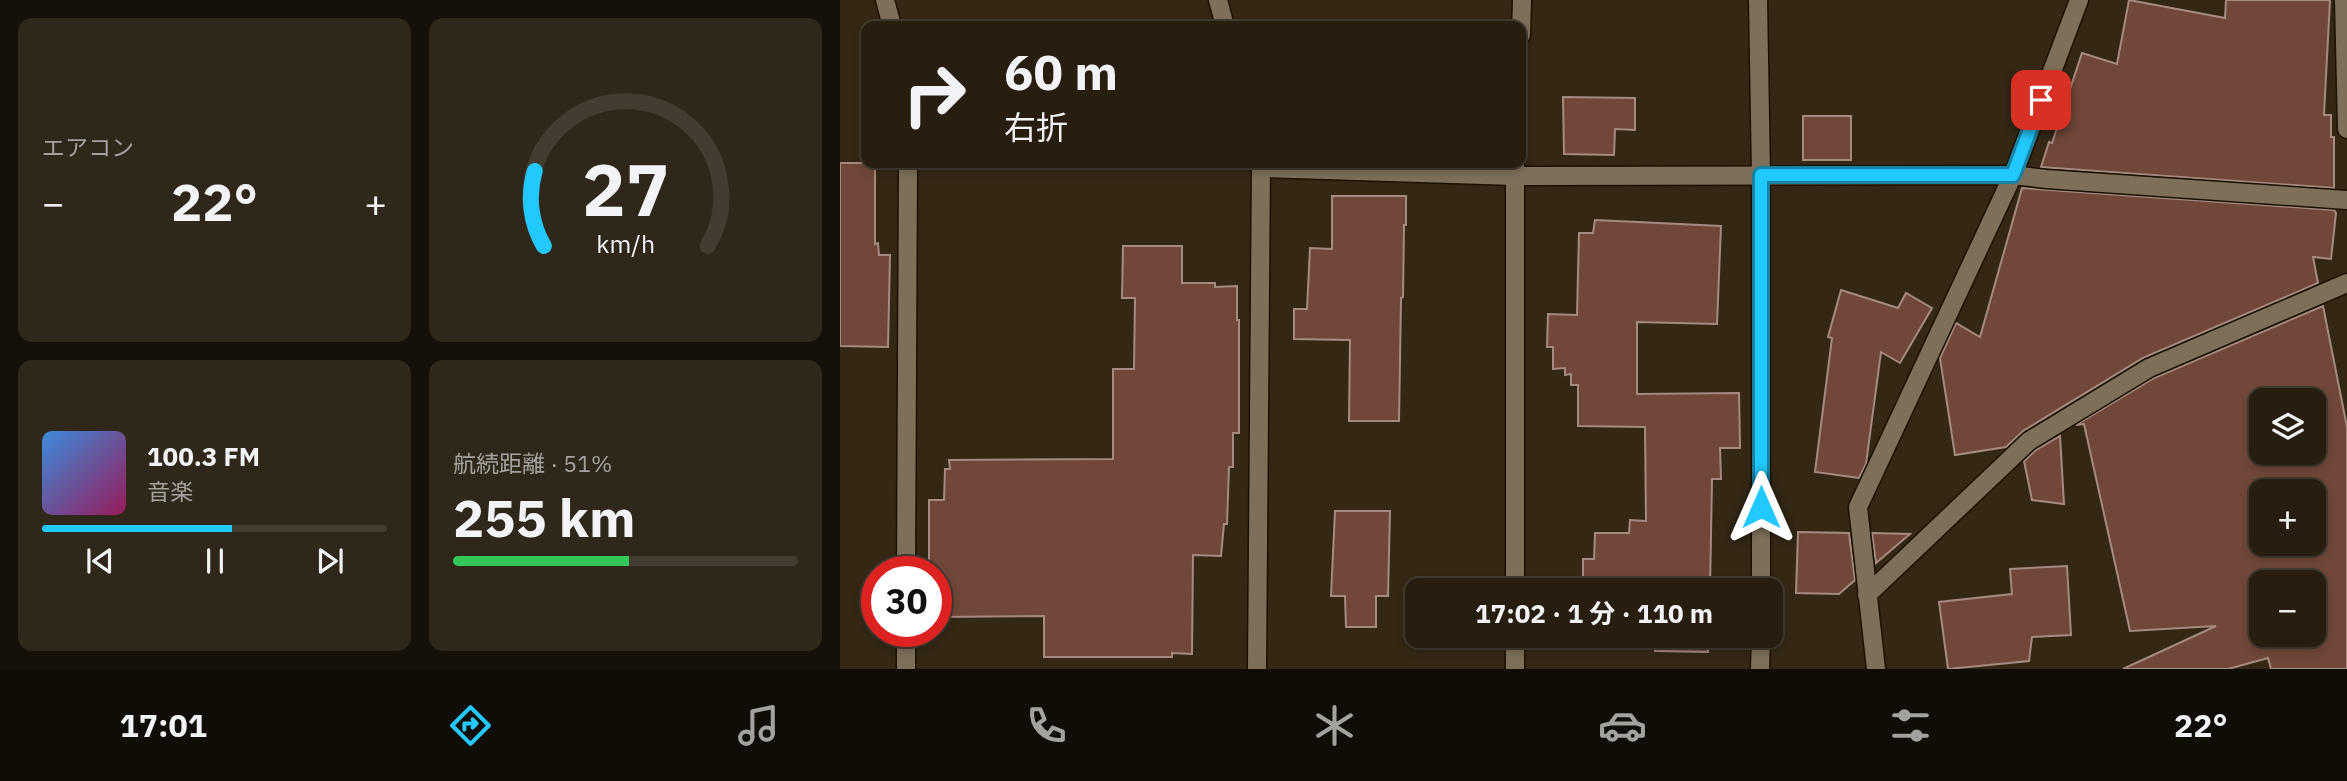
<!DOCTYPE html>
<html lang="ja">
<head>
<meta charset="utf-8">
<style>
	body { margin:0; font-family:"IBM Plex Sans","Noto Sans JP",sans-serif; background:#2f2719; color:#f1f3f6; height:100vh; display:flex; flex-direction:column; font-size:26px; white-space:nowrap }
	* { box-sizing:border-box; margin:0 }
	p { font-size:23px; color:#a4a29f }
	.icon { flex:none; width:38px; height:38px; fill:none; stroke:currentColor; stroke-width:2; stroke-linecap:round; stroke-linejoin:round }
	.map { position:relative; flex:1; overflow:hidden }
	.details { display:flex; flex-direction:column; gap:18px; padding:18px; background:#151009; width:840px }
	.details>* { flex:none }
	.hud { position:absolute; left:21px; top:21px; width:665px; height:147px; border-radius:14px; box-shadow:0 4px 10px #0003,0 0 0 2px #433c30; background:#271e10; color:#f1f3f6; overflow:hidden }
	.fabs { position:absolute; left:1409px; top:388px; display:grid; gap:14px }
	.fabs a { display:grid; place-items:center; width:77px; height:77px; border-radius:14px; background:#271e10; box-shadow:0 4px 10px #0003,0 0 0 2px #433c30; font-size:35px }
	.speed { position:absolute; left:21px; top:556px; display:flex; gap:14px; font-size:35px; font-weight:700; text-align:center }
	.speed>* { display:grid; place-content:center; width:91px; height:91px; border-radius:50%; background:#271e10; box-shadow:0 4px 10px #0003,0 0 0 2px #433c30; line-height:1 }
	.speed .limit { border:10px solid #d22; background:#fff; color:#111 }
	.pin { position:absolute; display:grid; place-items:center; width:60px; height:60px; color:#fff; margin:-30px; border-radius:14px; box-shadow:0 4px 10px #0006 }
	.me { position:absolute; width:77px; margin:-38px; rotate:0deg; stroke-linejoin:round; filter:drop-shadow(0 0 5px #0008) }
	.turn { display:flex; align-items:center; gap:24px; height:147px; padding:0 28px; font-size:32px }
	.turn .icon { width:91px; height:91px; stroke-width:2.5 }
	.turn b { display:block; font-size:49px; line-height:60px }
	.big { font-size:52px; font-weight:700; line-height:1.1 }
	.details .widget { flex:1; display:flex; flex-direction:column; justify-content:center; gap:10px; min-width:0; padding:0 24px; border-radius:14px; background:#2f2719 }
	.details .dial { align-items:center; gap:0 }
	.dial svg { height:182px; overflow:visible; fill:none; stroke:#433c30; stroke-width:7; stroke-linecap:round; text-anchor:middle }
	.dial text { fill:#f1f3f6; stroke:none }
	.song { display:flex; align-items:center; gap:21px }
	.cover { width:84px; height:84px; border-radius:10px; background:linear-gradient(135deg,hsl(210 70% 55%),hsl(330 70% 35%)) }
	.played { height:7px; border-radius:4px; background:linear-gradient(90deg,#22c9fe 55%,#433c30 55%) }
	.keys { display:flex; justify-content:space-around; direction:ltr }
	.heat { display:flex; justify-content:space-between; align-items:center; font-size:38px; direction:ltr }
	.charge { height:10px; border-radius:5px; background:linear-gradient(90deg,#34c759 51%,#433c30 0) }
	.details .tiles { flex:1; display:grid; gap:18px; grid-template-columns:repeat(2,1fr) }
	.trip { position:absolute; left:565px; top:578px; width:378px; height:70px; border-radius:14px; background:#271e10; box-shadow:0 4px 10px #0003,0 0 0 2px #433c30; font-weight:700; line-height:70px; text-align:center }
	.menu { display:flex; height:112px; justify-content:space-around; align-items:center; background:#100c06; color:#a4a29f }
	.menu .icon { width:49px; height:49px }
	.menu .active { color:#22c9fe }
	.menu b { font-size:32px; color:#f1f3f6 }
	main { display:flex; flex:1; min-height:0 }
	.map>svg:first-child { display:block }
	.building { fill:#704738; stroke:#a68a80; stroke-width:2; fill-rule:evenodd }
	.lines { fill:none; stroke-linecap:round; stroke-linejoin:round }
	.minor-casing { stroke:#1b1101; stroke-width:21 }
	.minor { stroke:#7d6f59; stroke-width:18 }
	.route-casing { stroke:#1683a5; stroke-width:18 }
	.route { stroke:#22c9fe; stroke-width:12 }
</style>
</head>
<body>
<main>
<section class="details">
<div class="tiles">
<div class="widget"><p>エアコン</p>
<div class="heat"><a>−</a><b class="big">22°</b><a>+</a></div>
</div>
<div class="widget dial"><svg viewBox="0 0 100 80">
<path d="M14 69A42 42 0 1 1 86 69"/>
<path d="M14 69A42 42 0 0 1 10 36" stroke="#22c9fe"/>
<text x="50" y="56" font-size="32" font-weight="700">27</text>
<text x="50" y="72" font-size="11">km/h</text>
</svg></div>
<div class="widget">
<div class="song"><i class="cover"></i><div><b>100.3 FM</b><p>音楽</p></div></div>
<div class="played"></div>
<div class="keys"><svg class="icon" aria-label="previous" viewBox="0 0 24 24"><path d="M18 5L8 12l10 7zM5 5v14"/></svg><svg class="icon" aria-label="pause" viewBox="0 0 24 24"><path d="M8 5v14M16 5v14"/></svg><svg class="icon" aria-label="next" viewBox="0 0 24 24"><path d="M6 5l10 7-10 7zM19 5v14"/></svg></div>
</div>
<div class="widget"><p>航続距離 · 51%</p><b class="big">255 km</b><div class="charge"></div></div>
</div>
</section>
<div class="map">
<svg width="1507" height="669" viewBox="0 0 1507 669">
	<rect width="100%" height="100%" fill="#342815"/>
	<g class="building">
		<path d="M1289,0L1385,18L1386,0H1490L1484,115H1491V137H1494V188L1201,167L1209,142L1212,143L1242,53L1277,64Z"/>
		<path d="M723,97L795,98V130L775,129L774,155L724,154Z"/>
		<rect x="963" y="116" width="48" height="44"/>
		<path d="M0,163H35V244L38,243L39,255H50L48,347L0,346Z"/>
		<path d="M1182,188L1494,210L1496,213L1491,259L1473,257L1478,283L1303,358L1183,431L1166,447L1115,455L1100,358L1116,323L1140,337Z"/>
		<path d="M492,196H566V225H564L563,297L561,298L559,421H509L510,340L454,339V309H467L470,248L492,249Z"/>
		<path d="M755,220L881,226L877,324L797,322V394L899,393L900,448H880L881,479H872L870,590H743V559H754L755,533H789L790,520L806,521L805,427L738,426V385H731V374L725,375V368L713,369V347H707L708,314L737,315L739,233H753Z"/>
		<path d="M283,246H342V283H375V287L397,286V320H399V433H393V467H389L387,524H384L381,556L353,555L352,654L332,653V657H204V616L96,617V572H89V500H104L105,469H110L109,460L273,459V369H294L295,298H282Z"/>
		<path d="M1001,290L1058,308L1066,293L1092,308L1060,363L1041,352L1026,464L1019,478L975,472L992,338L988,337Z"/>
		<path d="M1483,306L1507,427V669H1431L1428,658L1388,669H1283L1376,626L1290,631L1244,424L1236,425L1314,378ZM1421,401H1474V453H1421ZM1421,492H1474V544H1421ZM1421,583H1474V635H1421Z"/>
		<path d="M1220,436L1224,504L1192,500L1184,461L1196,450Z"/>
		<path d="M495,511H550L548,596H536V627H506L505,596H491Z"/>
		<path d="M958,532L1009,533L1015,580L999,594L956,593Z"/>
		<path d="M1032,533L1070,534L1036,563Z"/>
		<path d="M1227,566L1231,635L1192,637L1189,661L1108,669L1099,602L1172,594L1170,569Z"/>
		<path d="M815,635H868V652L815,651Z"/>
	</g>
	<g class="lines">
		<g class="minor-casing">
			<g id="minor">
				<path d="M45,0L52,26"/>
				<path d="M378,0L385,26"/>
				<path d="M918,0L921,175V590"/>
				<path d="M1504,0L1507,129"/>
				<path d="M681,35L682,0"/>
				<path d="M423,168L675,176L1173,175L1206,179L1507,200"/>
				<path d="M66,572L68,163"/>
				<path d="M675,590V163"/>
				<path d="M1027,595L1189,441L1309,368L1507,283"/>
				<path d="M675,635V669"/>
				<path d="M66,669V632"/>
				<path d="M417,669L421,163"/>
				<path d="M920,669L921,635"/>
				<path d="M1036,669L1018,507L1173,175L1239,0"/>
			</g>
		</g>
		<use href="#minor" class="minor"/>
	</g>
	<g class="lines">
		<g class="route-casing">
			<path id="route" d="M921,507V175H1173L1201,100"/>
		</g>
		<use href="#route" class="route"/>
	</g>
</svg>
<div class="fabs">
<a><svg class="icon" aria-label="layers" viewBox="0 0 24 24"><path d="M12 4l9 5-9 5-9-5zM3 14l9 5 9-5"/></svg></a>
<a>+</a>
<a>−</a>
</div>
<div class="speed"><div class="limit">30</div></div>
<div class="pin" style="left:1201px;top:100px;background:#d93025"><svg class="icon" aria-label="arrive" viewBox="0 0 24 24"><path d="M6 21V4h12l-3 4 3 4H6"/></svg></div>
<svg class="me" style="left:921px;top:507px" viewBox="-20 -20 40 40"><path d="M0-17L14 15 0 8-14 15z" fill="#22c9fe" stroke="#fff" stroke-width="4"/></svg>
<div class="trip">17:02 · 1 分 · 110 m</div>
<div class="hud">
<div class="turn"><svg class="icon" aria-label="right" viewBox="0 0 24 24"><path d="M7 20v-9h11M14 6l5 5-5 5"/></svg><div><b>60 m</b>右折</div></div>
</div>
</div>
</main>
<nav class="menu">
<b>17:01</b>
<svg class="icon active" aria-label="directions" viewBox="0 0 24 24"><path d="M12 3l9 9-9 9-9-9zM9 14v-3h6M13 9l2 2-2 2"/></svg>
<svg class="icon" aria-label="music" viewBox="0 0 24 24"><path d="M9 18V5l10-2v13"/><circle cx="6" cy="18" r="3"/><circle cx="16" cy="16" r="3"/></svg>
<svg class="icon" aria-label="phone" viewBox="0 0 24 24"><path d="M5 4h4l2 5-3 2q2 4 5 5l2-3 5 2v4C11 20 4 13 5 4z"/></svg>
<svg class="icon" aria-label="climate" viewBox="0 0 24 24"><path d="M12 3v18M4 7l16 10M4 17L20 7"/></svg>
<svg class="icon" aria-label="car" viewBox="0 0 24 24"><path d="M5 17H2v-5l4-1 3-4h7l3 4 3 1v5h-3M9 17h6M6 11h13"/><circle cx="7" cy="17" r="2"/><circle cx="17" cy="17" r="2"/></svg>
<svg class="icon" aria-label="filters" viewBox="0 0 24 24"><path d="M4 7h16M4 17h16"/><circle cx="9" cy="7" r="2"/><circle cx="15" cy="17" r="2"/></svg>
<b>22°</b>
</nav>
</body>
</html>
